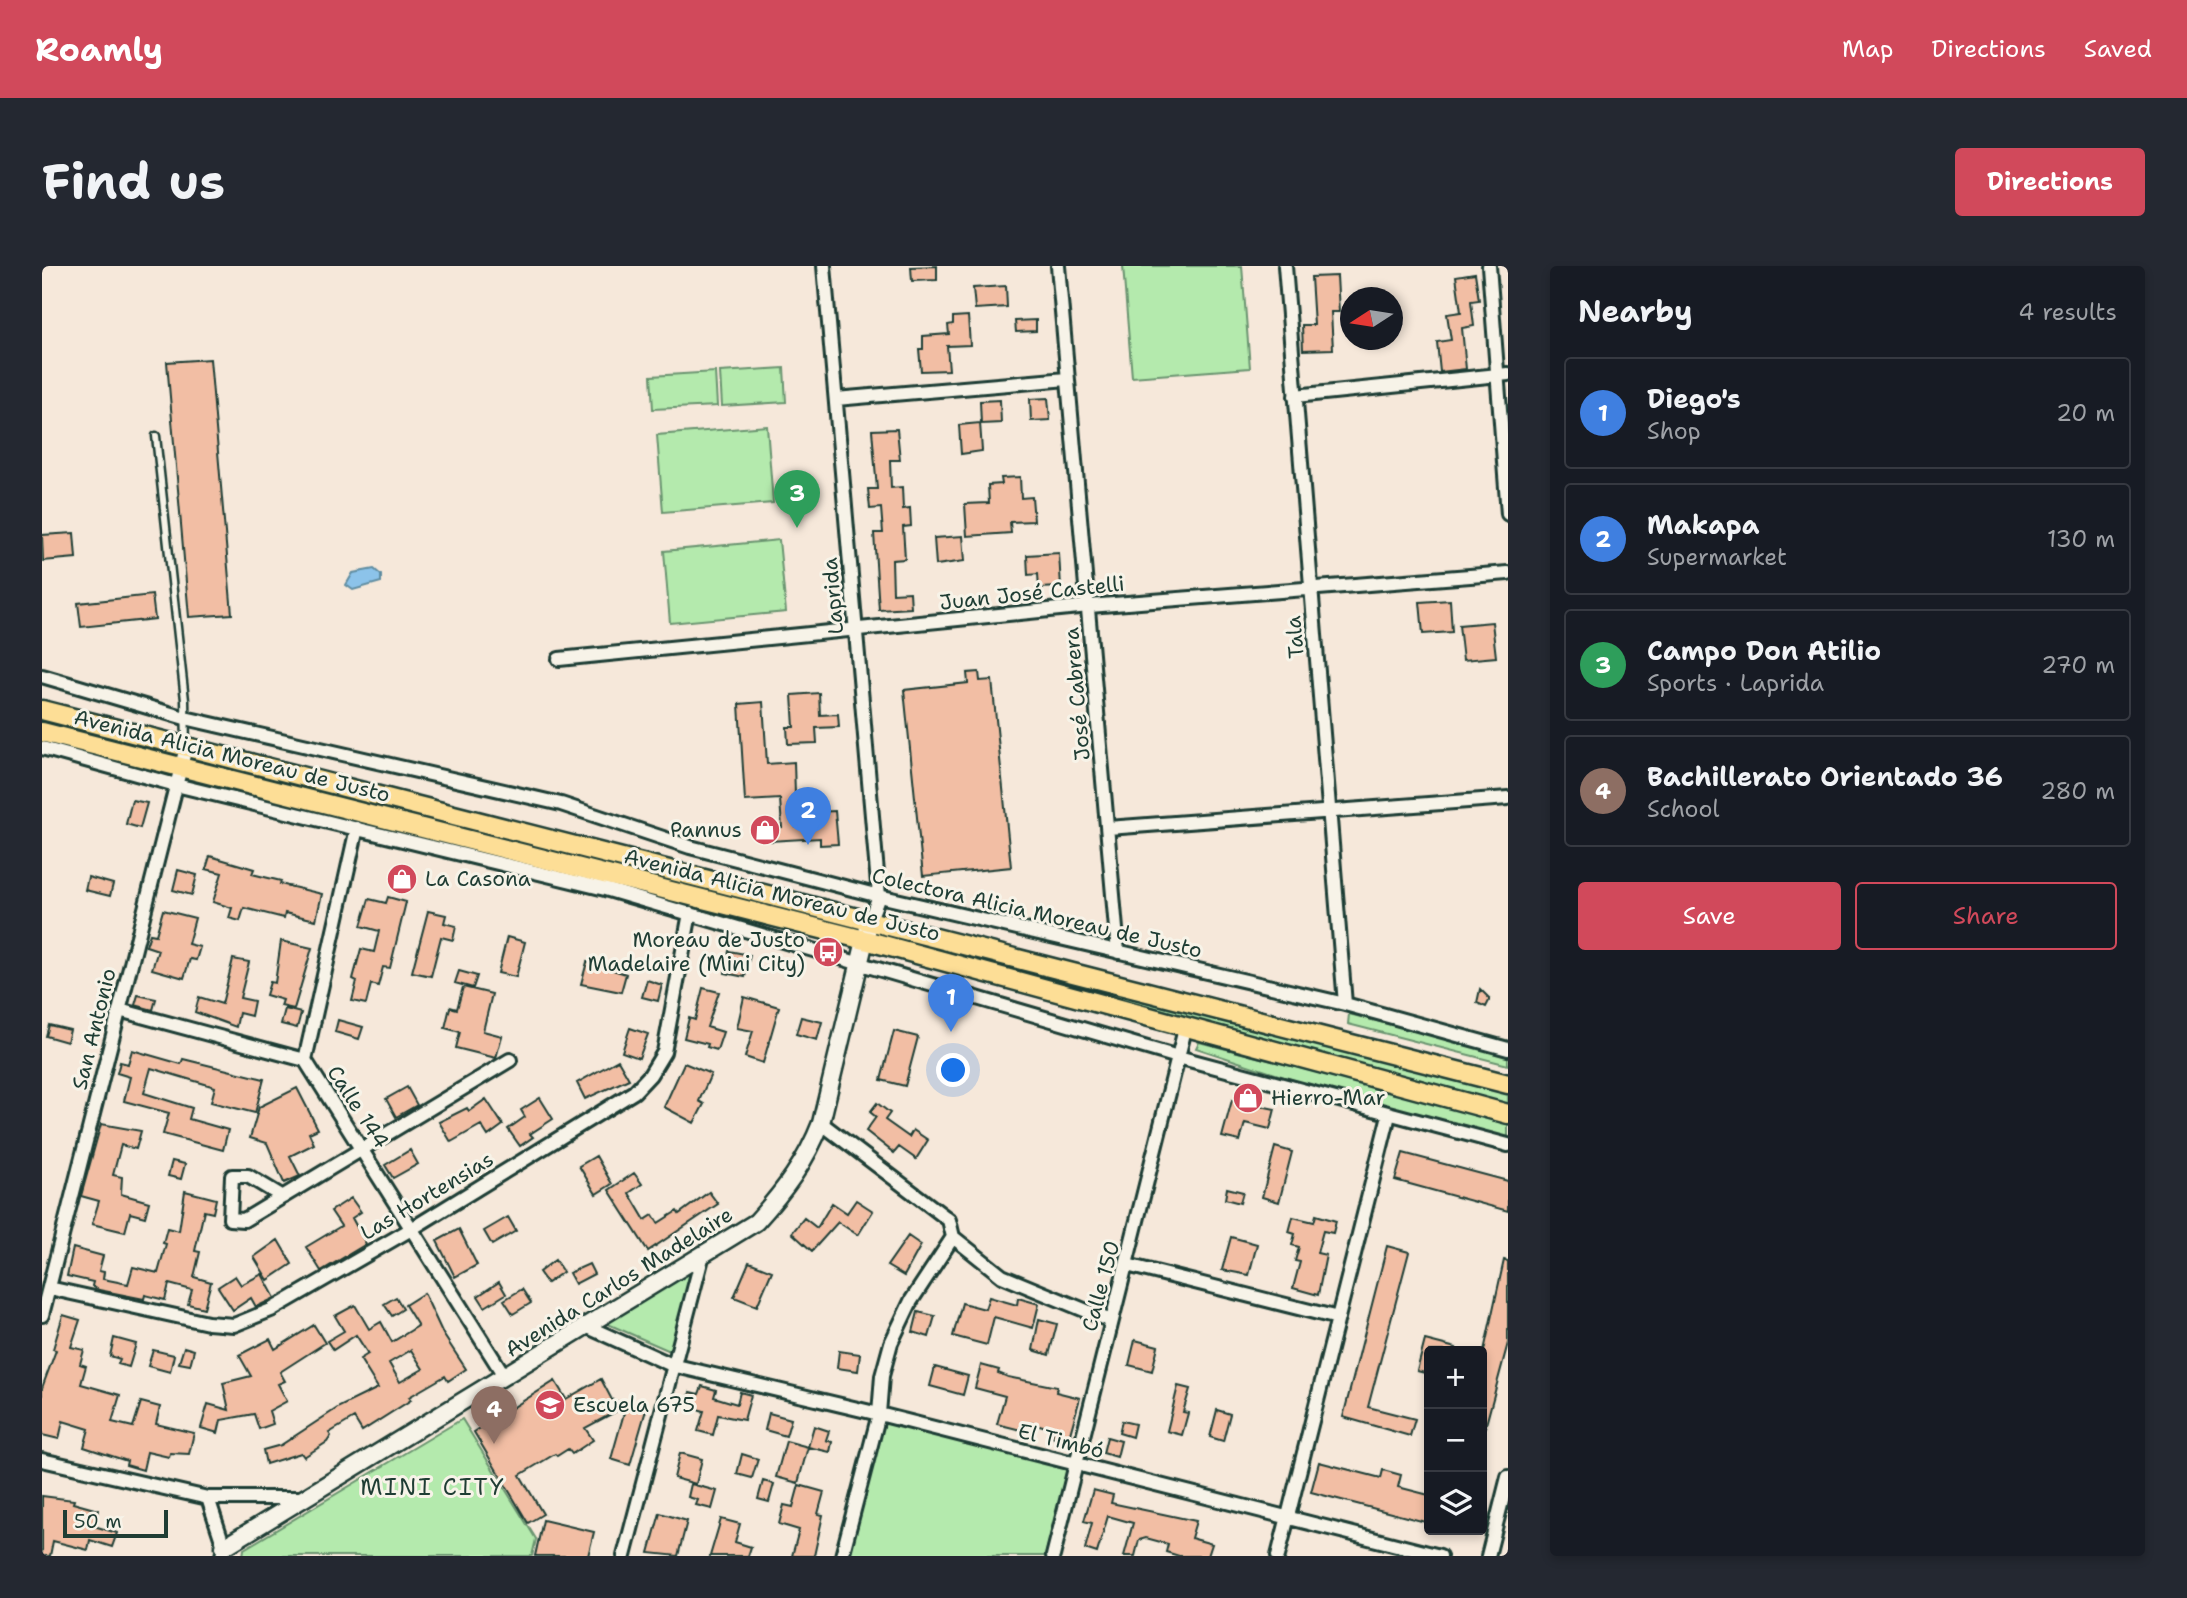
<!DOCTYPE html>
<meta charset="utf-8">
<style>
body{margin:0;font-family:"Shantell Sans",sans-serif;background:#242831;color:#f1f3f6}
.controls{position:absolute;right:21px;bottom:21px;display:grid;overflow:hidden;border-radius:7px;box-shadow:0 4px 10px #0003}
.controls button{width:63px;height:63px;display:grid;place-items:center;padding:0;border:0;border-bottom:2px solid #363941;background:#171b24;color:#f1f3f6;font:35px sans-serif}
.compass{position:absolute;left:1298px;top:21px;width:63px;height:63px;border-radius:50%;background:#171b24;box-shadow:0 4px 10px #0003;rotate:258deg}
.scale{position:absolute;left:21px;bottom:18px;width:105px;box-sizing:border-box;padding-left:7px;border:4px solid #1f3d34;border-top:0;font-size:19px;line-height:24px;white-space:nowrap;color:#1f3d34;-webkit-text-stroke:5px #f7f3e8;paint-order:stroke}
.you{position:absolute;left:912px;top:805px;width:24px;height:24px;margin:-18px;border:5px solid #fff;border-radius:50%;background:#1a73e8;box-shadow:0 0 0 10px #1a73e833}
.badge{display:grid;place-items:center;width:46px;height:46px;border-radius:50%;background:#d1495b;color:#fff;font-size:23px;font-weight:700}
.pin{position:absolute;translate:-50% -58px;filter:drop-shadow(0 2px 4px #0008)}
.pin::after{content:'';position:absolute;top:37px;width:24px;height:21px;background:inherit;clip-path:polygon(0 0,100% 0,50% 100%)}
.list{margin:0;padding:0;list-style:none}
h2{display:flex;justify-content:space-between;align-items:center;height:91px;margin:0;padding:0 28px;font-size:30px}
h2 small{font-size:23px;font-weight:400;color:#9ea1a6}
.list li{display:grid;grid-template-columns:46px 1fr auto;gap:21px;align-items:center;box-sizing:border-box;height:112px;margin:0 14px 14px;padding:0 14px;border:2px solid #363941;border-radius:7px}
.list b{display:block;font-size:26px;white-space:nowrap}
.list p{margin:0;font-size:23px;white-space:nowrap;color:#9ea1a6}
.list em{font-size:23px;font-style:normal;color:#9ea1a6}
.actions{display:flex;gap:14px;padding:21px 28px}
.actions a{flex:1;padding:16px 0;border:2px solid #d1495b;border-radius:7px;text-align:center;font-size:24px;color:#d1495b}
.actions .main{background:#d1495b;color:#fff}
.icon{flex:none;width:38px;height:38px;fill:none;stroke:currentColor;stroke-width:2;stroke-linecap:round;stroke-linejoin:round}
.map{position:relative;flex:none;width:1466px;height:1290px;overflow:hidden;border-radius:7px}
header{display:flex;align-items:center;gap:42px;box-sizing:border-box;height:98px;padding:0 35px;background:#d1495b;color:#fff}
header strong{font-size:33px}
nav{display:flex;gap:38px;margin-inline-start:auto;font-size:24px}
.intro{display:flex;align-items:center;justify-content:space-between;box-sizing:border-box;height:168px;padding:0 42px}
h1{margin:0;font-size:49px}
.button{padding:18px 32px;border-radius:7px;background:#d1495b;color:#fff;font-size:24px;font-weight:700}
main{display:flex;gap:42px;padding:0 42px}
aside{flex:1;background:#171b24;border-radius:7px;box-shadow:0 4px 10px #0003}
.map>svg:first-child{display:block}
</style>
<header>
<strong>Roamly</strong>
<nav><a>Map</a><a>Directions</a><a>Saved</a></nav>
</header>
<div class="intro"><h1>Find us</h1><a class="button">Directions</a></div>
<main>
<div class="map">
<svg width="1466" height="1290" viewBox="0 0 1466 1290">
<rect width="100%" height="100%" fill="#f6e8da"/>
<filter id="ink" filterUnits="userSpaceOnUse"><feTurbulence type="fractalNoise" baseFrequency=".0143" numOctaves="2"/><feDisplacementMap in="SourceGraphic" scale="14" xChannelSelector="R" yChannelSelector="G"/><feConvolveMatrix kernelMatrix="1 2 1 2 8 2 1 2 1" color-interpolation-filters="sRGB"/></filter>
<g filter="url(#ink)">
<!-- green -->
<path fill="#b4eaad" stroke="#6a9470" stroke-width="2" d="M1081,0H1200L1208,102L1090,111Z
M742,102L744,136L680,140L678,106Z
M673,106L675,140L611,143L609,110Z
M725,160L731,237L621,246L615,169Z
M737,274L744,346L628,357L622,285Z
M862,670L1466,826V839L862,675Z
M1307,748L1466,788V799L1306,758Z
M1157,776L1466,856V872L1288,826L1154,782Z
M654,1000L635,1088L559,1055Z
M839,1152L1026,1200L1003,1290H804Z
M420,1153L494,1273L490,1290H201L202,1283Z"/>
<!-- water -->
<path fill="#8cc3ea" stroke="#608da1" stroke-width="2" d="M332,303L339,309V316L311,324L304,319L311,307Z"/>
<!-- building -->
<path fill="#f2bea4" stroke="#1f3d34" stroke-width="2" fill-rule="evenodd" d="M895,0V14L870,15L869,1Z
M1433,7L1437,34L1429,35L1432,60L1420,62L1424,103L1398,106L1395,76L1409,74L1405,48L1419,46L1414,10Z
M1295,10L1297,46H1289L1291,83L1261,84L1260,59H1272L1269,11Z
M964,20L965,41L933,43L931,22Z
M926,50L928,79L905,80L907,104L879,105L877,83H881V70L907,68L906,59L911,58V51Z
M994,54V65L974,66L973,55Z
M168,93L190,348L147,351L125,96Z
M1006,132L1008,154L989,155L988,133Z
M958,134L959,157L939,158L938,135Z
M938,157L940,185L919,188L917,159Z
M855,163L858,194H848L849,222L860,221L861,243L868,242L869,260L861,261L863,293L850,294L851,327L868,326L869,342L837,344L832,267H841L839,242L828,243L826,223H835L830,164Z
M978,211L979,232L990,231L992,255L968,256L969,267L925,270L923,238L947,237L946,219L960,218L959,212Z
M32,267L34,292L1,295L0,269Z
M921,270L923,295L894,299L892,272Z
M1017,287L1019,321L997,322L996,308L986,309L985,289Z
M110,329L113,353L39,361L36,337Z
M1408,334L1410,366L1381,368L1378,336Z
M1450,356L1454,391L1421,394L1417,359Z
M937,406L938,415L950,414L969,601L881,610L862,424L926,417L925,407Z
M777,427L778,449L796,448L797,461L774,462L775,477L746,478L745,461H752L750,429Z
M721,436L725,498L752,496L754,561L777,559L776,546L793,545L796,578L778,579V572L728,575V562L740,561L738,533L703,535L697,438Z
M90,534L105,537L98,562L84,558Z
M168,590L212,603L210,608L239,615L238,618L280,628L274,654L243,647L242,652L202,642L198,655L187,652L190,642L171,636L180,607L164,603Z
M136,604L155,609L150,629L131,624Z
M46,611L71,618L68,630L43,624Z
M346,631L364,636L348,702L341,701L336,720L329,718L324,738L310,735L315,715L311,713L319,683L332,686L337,665L319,660L327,633L344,637Z
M121,644L153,652L146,678L158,681L154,694L148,693L142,712L110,703L116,684L104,680L108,668L114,669Z
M386,645L404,649L402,657L414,660L411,674L399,671L389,710L370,706Z
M465,671L483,676L474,711L456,707Z
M239,675L270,682L252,743L239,740L241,734L224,729L228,716L233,717Z
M687,685L708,689L703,711L683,707Z
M191,693L207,696L198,732L212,735L209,750L197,747L194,761L153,746L157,731L180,738Z
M545,696L584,708L579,726L539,718Z
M417,705L435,710L431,722L413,717Z
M605,714L620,719L616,735L600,731Z
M421,721L450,728L441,765L460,770L454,792L414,782L418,766L403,762L408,741L415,743Z
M661,722L677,726L665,761L681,766L675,784L665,781L666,778L642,772L647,752L653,754Z
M1438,723L1448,733L1444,741L1435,737Z
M96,729L114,733L111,744L93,739Z
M702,731L737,741L721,797L703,791L711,765L695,762Z
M243,743L259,747L255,762L239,758Z
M759,751L780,756L775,774L754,768Z
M296,754L321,761L317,773L293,766Z
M7,759L28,764L25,776L4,770Z
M588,762L606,768L597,792L580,786Z
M852,765L876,771L863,820L839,814Z
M90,784L139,798L141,793L222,813L213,847L169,836L173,821L109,802L102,827L150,842L147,853L186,864L181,884L121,868L127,847L82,835L88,811L75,807L78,796L86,798Z
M576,794L587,813L543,833L535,817Z
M642,797L669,808L657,835L662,838L652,857L622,841Z
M365,821L375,839L354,851L344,833Z
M255,822L276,863L267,867L272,878L248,890L258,910L242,917L225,877L208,872L217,841Z
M498,832L511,853L488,868L491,871L478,880L466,863L483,851L479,844Z
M444,833L461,859L446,870L439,859L409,876L397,856L425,842L427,845Z
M1190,834L1233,843L1228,863L1203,857L1198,875L1180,871Z
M835,837L848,847L843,854L867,871L871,864L886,874L874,893L857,881L852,887L824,865L834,851L828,846Z
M59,858L99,865L94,883L79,879L71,909L80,911L79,928L107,936L103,951L88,947L83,966L50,958L57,935L39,930Z
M1233,881L1250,886L1237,936L1220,931Z
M368,884L376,898L351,912L343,899Z
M1361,887L1466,915V945L1353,914Z
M554,890L570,918L554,928L537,900Z
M130,895L143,898L139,913L126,910Z
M592,907L600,918L587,927L603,954L611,949L616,957L635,945L637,948L667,926L676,938L606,985L567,924Z
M1185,922L1201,926L1198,937L1183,933Z
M143,925L174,933L171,947L162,945L153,985L158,986L152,1011L169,1016L162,1042L146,1038L150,1024L127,1018L123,1034L103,1029L102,1033L57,1024L50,1020L51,1016L25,1010L31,982L61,990L57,1005L62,1006L61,1013L86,1018L91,1001L116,1007L124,978L121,977L125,962L137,965Z
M309,932L319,946L310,952L324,978L279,1005L264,981L299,960L289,945Z
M814,934L831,945L816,969L796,956L770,985L750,967L762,952L775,962L790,937L805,947Z
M1274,949L1294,955L1291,967L1281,965L1275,987L1284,989L1276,1029L1251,1022L1258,996L1253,995L1257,981L1250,979L1253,968L1247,966L1251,951L1272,956Z
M466,951L474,965L450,979L442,965Z
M417,963L435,999L413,1011L395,975Z
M866,970L879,979L862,1010L845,1000Z
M1189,971L1215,978L1207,1009L1180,1004Z
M236,974L250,998L226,1014L212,991Z
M1345,980L1367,986L1326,1141L1373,1153L1368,1170L1301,1151Z
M513,994L521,1006L505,1017L497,1006Z
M1462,994L1466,995V1077L1443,1162L1440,1161V1094Z
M707,996L730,1005L715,1040L692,1031Z
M547,998L552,1008L533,1018L527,1007Z
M220,1008L233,1032L214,1041L209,1032L191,1044L176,1021L193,1010L199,1019Z
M457,1016L464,1028L443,1041L436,1030Z
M480,1023L489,1037L471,1048L462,1034Z
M382,1027L401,1068L424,1103L406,1115L403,1110L367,1131L369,1134L320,1165L312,1152L287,1167L289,1170L285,1176L262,1191L259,1187L224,1198L221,1184L239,1179L297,1141L336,1122L318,1093L326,1088L314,1069L291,1084L285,1075L302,1065L293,1050L313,1039L327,1063L339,1056L350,1076L376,1060L363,1039ZM369,1084L381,1103L358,1116L347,1097Z
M354,1031L361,1043L350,1050L342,1038Z
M947,1031L975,1039L976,1032L997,1038L991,1062L952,1051L945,1079L911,1070L920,1037L943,1043Z
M876,1046L893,1050L887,1071L871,1066Z
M21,1049L38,1054L29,1081L42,1084L38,1098L44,1100L39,1118L78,1129L70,1156L91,1161L99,1136L118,1141L114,1158L152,1167L147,1188L128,1187L127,1191L105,1186L101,1204L84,1199L85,1195L42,1181L47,1163L21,1155L17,1173L0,1169V1122L14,1084L11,1083Z
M997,1053L1015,1058L1007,1089L991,1084Z
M272,1059L283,1077L238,1106L243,1115L236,1118L245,1135L227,1145L231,1158L217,1163L212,1148L179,1154L176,1167L159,1162L166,1138L187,1144L181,1117L209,1110L197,1089L228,1073L233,1083Z
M72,1072L94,1078L87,1101L76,1098L78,1093L68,1090Z
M1093,1074L1116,1080L1110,1105L1087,1099Z
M1383,1074L1414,1082L1413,1085H1387V1108L1375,1105Z
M142,1081L152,1084L148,1099L137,1097Z
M111,1084L132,1089L128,1106L106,1100Z
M797,1085L818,1088L816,1105L795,1102Z
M939,1099L957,1104L956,1107L966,1111L1015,1121L1014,1126L1038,1132L1026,1175L1010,1171L1012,1163L990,1157L987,1166L955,1158L963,1130L933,1122Z
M893,1101L926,1110L921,1129L888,1120Z
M559,1113L570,1134L604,1144L588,1199L569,1193L584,1140L543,1162L551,1174L530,1188L526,1183L515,1190L513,1188L478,1209L501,1248L486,1257L432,1166L513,1115L524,1133Z
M660,1120L674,1124L672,1131L695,1138L698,1126L709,1129L702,1154L676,1149L671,1169L656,1165L662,1145L645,1140L648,1126L657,1128Z
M1136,1120L1148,1123L1141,1146L1146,1147L1140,1169L1125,1165Z
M1175,1144L1188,1148L1181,1175L1168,1171Z
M727,1147L749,1153L744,1170L723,1164Z
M1080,1155L1093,1158L1090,1171L1077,1167Z
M772,1160L787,1165L784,1174L790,1176L788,1186L766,1181Z
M1065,1171L1079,1175L1075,1191L1061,1187Z
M744,1175L766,1181L756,1217L734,1211Z
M638,1187L660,1193L654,1218L632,1212Z
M700,1188L716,1193L710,1212L695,1208Z
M1277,1196L1339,1212L1341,1204L1359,1209L1356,1221L1387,1229V1257L1269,1226Z
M721,1215L732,1218L727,1236L716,1233Z
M649,1218L675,1225L670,1243L654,1239L656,1234L646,1231Z
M757,1219L782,1226L776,1248L781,1249L772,1290H750L757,1264L737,1258L742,1239L751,1241Z
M1051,1224L1071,1229L1069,1237L1154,1255L1149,1272L1170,1278L1166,1290H1137L1124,1286L1126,1278L1104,1272L1097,1274L1093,1290H1082L1091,1257L1066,1250L1055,1287L1043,1283L1050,1257L1042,1255Z
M0,1230L32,1234L31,1237L56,1244L52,1260L75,1267L70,1281L48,1274L46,1284L11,1275L8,1290H0Z
M618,1247L645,1255L636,1290L607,1287Z
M679,1253L698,1258L693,1276L709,1281L706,1290H668Z
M501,1254L552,1266L546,1290H493Z"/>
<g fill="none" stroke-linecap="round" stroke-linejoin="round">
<!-- lane casing -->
<g stroke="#1f3d34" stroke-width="11">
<path id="lane" d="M114,170L143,434L144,479"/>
</g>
<!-- street casing -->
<g stroke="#1f3d34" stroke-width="18">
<path id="street" d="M782,0L837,630L827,656
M1016,0L1076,686
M1243,0L1303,738
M1447,0L1466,248
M1253,130L1466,108
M794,133L1025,113
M517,393L1047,340L1466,307
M0,410L143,452L519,538L648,581L837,630L1303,738L1466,783
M0,482L134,519L563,623L1136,791L1466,879
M315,562L263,794L463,1111
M1066,562L1466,532
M77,744L263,794
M779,857L907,954L911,971L960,1010L1069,1055
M241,931L206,910H190L188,953L202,954L468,794
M1085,999L1296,1052
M7,1022L166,1057L192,1059L229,1044L371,962L592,826L608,809L622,786L648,647
M0,1049L144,481
M546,1061L630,1099L837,1148L1398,1290
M0,1194L166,1232H261
M166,1232L182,1281L180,1290
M582,1290L660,992
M800,1290L837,1148L840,1110L849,1077L869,1035L911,971
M1011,1290L1144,759
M1236,1290L1347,849
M1446,1290L1466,1211"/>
</g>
<!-- secondary casing -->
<g stroke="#1f3d34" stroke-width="21">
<path id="secondary" d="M182,1281L714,956C742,925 764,896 779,857L826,662"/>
</g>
<!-- primary casing -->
<g stroke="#1f3d34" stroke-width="23">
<path id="primary" d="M0,444L1466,818
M0,466L823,674L1466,848"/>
</g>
<!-- lane -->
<use href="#lane" stroke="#f7f3e8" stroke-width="6"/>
<!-- street -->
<use href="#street" stroke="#f7f3e8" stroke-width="12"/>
<!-- secondary -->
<use href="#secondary" stroke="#f7f3e8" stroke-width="16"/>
<!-- primary -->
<use href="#primary" stroke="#fdde96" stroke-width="18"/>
</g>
</g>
<!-- icons -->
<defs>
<g id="shop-disc" transform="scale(1.575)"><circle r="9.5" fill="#d1495b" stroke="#f7f3e8"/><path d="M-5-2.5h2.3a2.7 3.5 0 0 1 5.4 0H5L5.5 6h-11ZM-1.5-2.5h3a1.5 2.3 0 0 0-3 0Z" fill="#fff"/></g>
<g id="bus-disc" transform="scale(1.575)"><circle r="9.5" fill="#d1495b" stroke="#f7f3e8"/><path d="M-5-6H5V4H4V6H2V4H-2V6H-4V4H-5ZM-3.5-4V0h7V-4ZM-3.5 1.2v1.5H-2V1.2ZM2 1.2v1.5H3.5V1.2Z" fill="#fff"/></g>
<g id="school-disc" transform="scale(1.575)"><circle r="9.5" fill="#d1495b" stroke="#f7f3e8"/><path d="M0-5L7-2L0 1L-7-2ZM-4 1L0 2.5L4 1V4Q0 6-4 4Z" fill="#fff"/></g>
</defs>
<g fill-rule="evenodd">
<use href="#shop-disc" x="723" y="564"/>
<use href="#shop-disc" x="360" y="613"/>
<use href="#bus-disc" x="786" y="686"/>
<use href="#shop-disc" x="1206" y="832"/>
<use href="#school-disc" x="508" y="1139"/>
</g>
<g text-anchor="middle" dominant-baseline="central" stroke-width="6" stroke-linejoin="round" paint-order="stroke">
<!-- street labels -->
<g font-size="21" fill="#1f3d34" stroke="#f7f3e8">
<text transform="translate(990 327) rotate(-6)">Juan José Castelli</text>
<text transform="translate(791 330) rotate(-95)">Laprida</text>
<text transform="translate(1253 371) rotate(-95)">Tala</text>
<text transform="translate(1035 428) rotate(-95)">José Cabrera</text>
<text transform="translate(190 490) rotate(14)">Avenida Alicia Moreau de Justo</text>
<text transform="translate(740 629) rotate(14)">Avenida Alicia Moreau de Justo</text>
<text transform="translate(995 647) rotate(13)">Colectora Alicia Moreau de Justo</text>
<text transform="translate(52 763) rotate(-76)">San Antonio</text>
<text transform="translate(316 841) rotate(57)">Calle 144</text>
<text transform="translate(385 930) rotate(-31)">Las Hortensias</text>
<text transform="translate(577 1016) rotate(-32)">Avenida Carlos Madelaire</text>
<text transform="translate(1059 1020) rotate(-75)">Calle 150</text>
<text transform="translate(1019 1175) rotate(14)">El Timbó</text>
</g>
<!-- poi labels -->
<g font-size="21" fill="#1f3d34" stroke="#f7f3e8" text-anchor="start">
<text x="700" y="564" text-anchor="end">Pannus</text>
<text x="383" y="613">La Casona</text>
<text x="763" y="674" text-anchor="end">Moreau de Justo<tspan x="763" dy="24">Madelaire (Mini City)</tspan></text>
<text x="1229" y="832">Hierro-Mar</text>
<text x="531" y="1139">Escuela 675</text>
</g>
<!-- neighbourhood labels -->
<g font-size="23" letter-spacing="2" fill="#1f3d34" stroke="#f7f3e8">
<text x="391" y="1221">MINI CITY</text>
</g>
</g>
</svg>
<div class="controls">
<button>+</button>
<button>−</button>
<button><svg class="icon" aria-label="layers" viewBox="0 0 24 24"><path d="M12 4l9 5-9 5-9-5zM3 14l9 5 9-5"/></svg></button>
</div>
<svg class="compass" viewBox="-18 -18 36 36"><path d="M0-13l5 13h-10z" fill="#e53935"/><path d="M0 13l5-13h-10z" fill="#9ea1a6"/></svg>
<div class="scale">50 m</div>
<div class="you"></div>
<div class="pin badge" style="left:909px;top:766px;background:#3f7fe0">1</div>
<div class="pin badge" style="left:766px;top:579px;background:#3f7fe0">2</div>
<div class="pin badge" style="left:755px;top:262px;background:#2e9e5b">3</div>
<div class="pin badge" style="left:452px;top:1178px;background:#8d6e63">4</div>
</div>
<aside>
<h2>Nearby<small>4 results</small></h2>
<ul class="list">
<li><span class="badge" style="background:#3f7fe0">1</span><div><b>Diego's</b><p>Shop</p></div><em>20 m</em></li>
<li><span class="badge" style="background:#3f7fe0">2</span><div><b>Makapa</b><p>Supermarket</p></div><em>130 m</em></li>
<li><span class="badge" style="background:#2e9e5b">3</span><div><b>Campo Don Atilio</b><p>Sports · Laprida</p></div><em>270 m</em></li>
<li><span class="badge" style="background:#8d6e63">4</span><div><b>Bachillerato Orientado 36</b><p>School</p></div><em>280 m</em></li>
</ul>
<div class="actions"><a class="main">Save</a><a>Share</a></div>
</aside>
</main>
